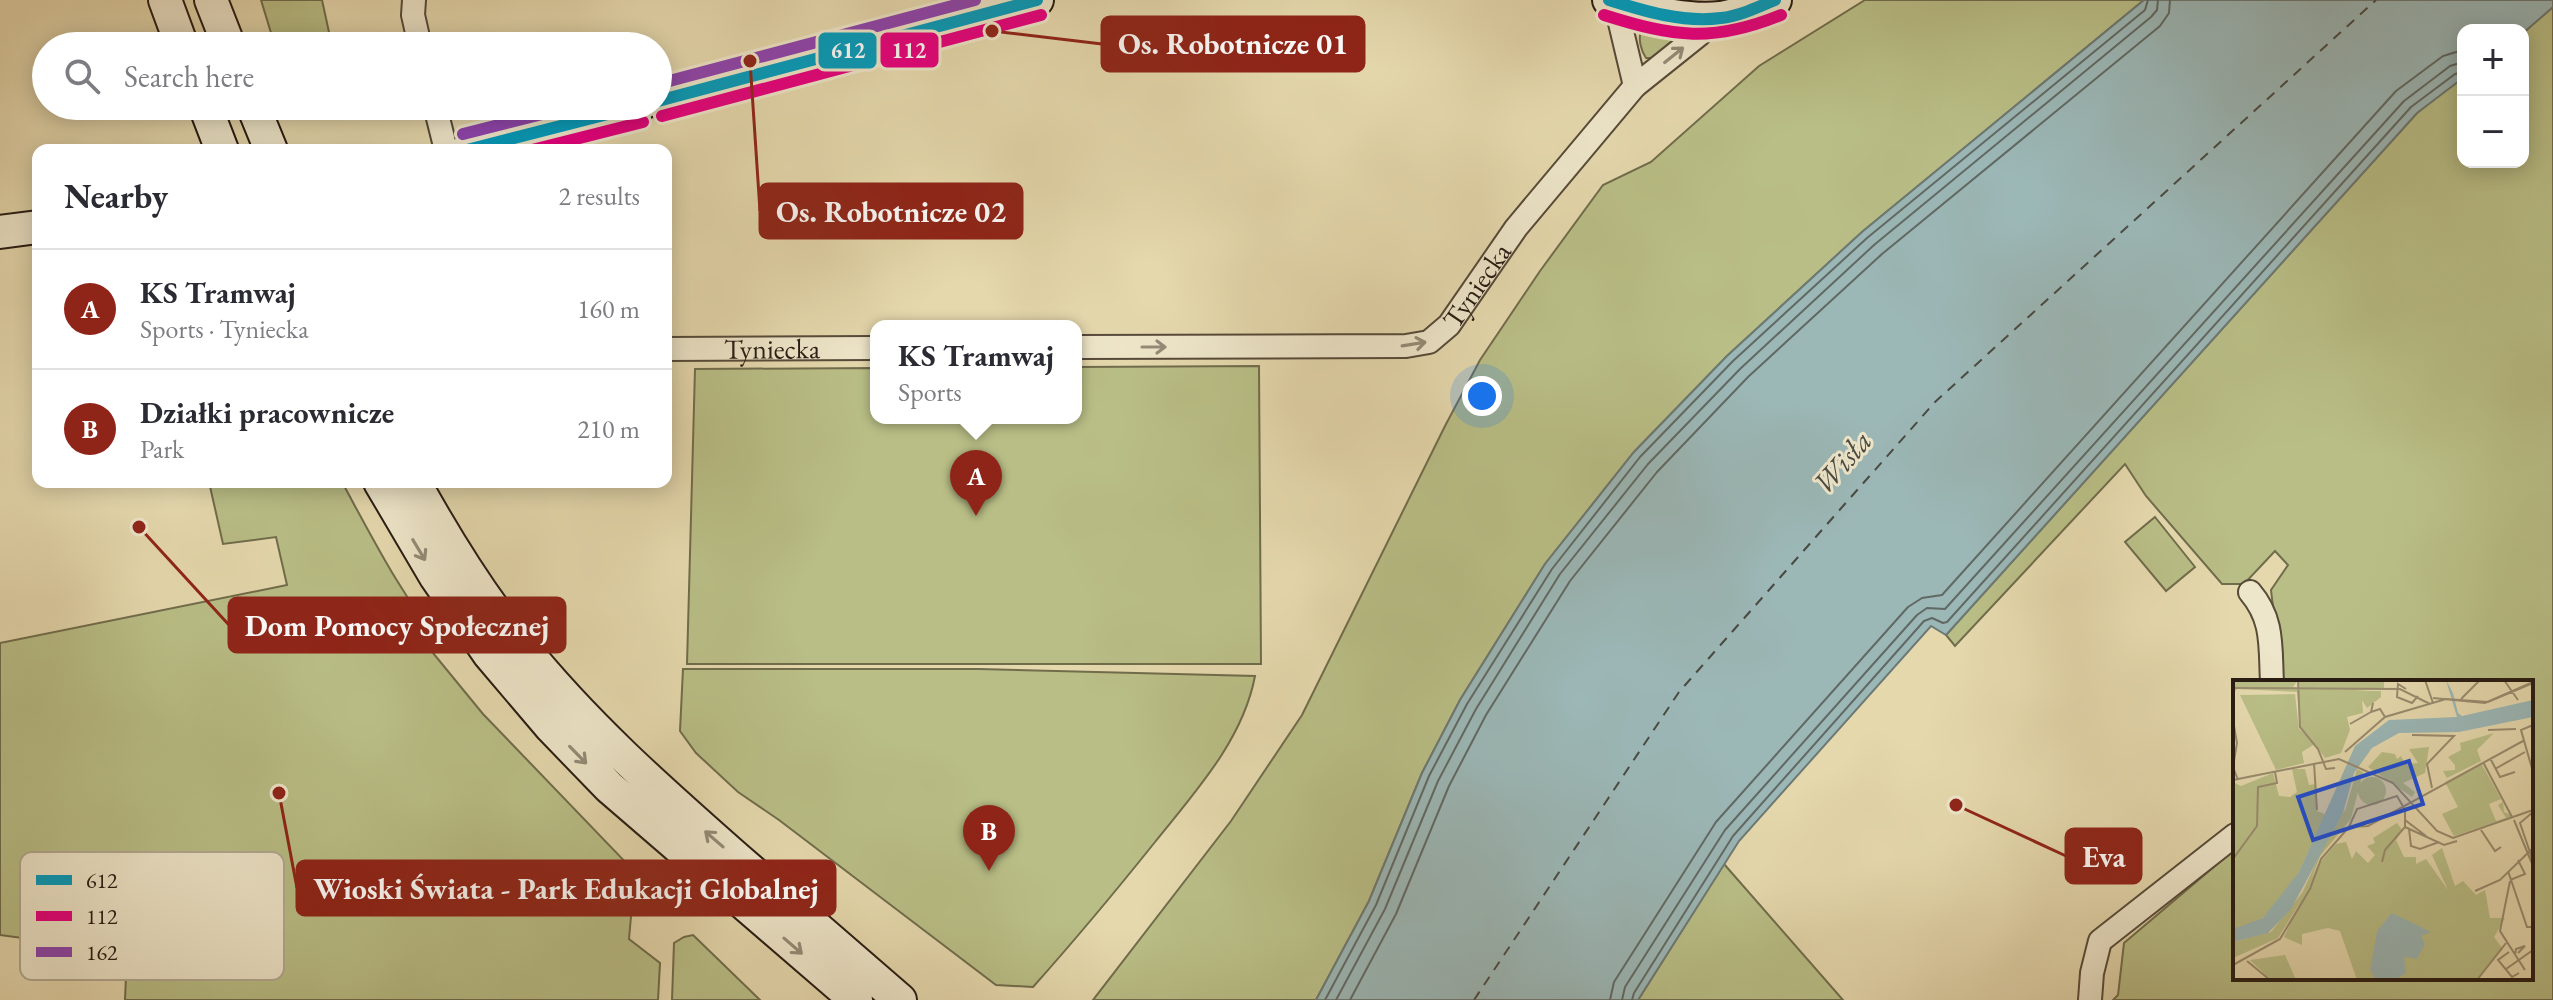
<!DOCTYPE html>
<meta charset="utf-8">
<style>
body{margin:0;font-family:"EB Garamond",serif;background:#f2f2f3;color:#2b2b33}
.controls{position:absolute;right:24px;top:24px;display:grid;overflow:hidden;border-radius:16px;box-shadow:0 4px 20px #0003}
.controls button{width:72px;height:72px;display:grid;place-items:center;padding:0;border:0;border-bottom:2px solid #e1e1e2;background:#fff;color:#2b2b33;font:40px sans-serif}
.you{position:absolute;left:1482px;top:396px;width:28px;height:28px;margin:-20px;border:6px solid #fff;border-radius:50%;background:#1a73e8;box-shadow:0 0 0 12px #1a73e833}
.badge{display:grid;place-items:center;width:52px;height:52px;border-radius:50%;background:#8f2418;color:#fff;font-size:26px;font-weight:700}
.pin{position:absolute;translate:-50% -66px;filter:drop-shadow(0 2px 4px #0008)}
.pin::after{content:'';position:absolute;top:42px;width:28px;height:24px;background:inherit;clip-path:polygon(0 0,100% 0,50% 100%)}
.popup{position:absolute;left:870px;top:320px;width:212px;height:104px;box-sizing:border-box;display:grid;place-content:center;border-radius:16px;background:#fff;filter:drop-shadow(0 2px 6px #0005);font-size:26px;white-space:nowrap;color:#7c7c81}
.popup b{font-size:30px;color:#2b2b33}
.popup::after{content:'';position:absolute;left:50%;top:100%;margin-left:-16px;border:16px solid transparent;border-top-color:#fff}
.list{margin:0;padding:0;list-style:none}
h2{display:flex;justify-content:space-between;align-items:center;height:104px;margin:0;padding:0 32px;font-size:34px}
h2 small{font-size:26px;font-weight:400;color:#7c7c81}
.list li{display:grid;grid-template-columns:52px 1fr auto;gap:24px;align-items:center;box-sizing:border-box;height:120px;padding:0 32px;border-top:2px solid #e1e1e2}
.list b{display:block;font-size:30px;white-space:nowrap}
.list p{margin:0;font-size:26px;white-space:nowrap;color:#7c7c81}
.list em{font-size:26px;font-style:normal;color:#7c7c81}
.icon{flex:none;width:44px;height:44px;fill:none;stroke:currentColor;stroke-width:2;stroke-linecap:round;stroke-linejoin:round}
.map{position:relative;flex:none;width:2553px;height:1000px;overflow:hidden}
.search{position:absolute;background:#fff;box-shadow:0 4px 20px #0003;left:32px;top:32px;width:640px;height:88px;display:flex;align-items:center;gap:20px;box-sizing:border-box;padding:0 28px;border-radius:44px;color:#7c7c81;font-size:30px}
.panel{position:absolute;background:#fff;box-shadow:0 4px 20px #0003;left:32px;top:144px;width:640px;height:344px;border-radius:16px}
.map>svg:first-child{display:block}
</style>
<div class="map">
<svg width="2553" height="1000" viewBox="0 0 2553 1000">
<rect width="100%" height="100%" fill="#e5d8ad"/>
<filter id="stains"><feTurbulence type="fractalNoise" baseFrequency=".0025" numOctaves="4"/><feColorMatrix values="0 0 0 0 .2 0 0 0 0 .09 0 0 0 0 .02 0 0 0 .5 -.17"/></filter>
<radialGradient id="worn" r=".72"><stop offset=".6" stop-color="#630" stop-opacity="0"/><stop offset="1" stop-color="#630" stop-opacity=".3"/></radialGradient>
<!-- green -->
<path fill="#b9be86" stroke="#706c4c" stroke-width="2" d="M261,0H322L332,46H275Z
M1865,0H2144L1862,232L1727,356L1634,452L1545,564L1460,700L1422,773L1369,901L1316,1000H1093L1231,821L1302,715L1445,426L1480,360L1540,271L1603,185L1651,162L1759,66Z
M2553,7V1000H2113L2118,995L2124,943L2235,849V978H2531V682H2282L2271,590L2288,565L2275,551L2244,584H2222L2146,496L2125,464L1955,646L1946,635L2417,113L2463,76V162H2523V33Z
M1645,29L1668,32L1673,36V41L1653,58H1646C1641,51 1638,39 1641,30Z
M1259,366L1261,664H687L695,369L876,368V418H1076V367Z
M209,482H342C373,539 402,597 444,647L433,653L483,714L635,872L629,939L660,963L658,1000H125L127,952L0,935V643L287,585L276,537L223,544Z
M2155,517L2195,567L2166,591L2125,542Z
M683,669H979L1255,676C1243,740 1195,792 1155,842C1115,892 1075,940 1033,987L996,985L779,820L738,792L696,753L680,731Z
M1724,864L1843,1000H1638Z
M693,935L760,1000H672L674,943L684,937Z"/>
<!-- water -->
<path fill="#9bb7b6" stroke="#6d7974" stroke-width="2" d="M2144,0H2553V7L2523,33V30H2463V78L2417,113L1946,635L1931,626L1739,841L1638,1000H1316L1369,901L1422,773L1460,700L1545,564L1634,452L1727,356L1862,232Z"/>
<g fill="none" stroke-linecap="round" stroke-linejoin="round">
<!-- shore -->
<path stroke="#616964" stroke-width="2" d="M1325,1000L1376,905L1429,776L1467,704L1552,569L1640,457L1733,361L1867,238L2145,10L2148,0
M1336,1000L1385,909L1438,781L1476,709L1560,574L1648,464L1740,369L1874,245L2151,17L2157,10L2158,0
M1350,1000L1396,914L1449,786L1486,715L1570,581L1657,472L1748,377L1882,254L2160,26L2169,13L2170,0
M1610,1000L1614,982L1716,822L1908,607L1922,598L1942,595L2396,91L2443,56L2463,50
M1622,1000L1625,987L1725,830L1917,615L1927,608L1945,609L2404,101L2450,66L2463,62
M1632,1000L1634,993L1733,836L1924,621L1932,618L1943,623L1947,622L2411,107L2455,74L2463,72"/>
<!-- ferry -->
<path stroke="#4a4a43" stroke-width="2" stroke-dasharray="10 8" stroke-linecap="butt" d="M1474,1000L1679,692L1934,403L2376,0"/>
<!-- street casing -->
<g stroke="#564a39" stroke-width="26">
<g id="street">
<path d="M414,0L413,15L420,46"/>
<path d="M1615,2L1635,86"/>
<path d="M435,106L446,150"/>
<path id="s1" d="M1076,347L1406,346L1429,342L1449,325L1516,228L1635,86L1700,34L1703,19"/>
<path id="s2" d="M666,349L876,348"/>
<path d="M2250,592C2274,620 2270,647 2272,682"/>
<path d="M2090,1000L2092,973L2100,941L2235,835"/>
</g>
</g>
<!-- secondary casing -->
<g stroke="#271b12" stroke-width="36">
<path id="secondary" d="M165,0L182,46
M211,0L229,46
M1609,0C1643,11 1685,22 1721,18C1740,15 1758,7 1775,0
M658,101L1037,0
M205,106L222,150
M253,106L271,150
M467,150L639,106
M0,232L38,227
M380,482L436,577L489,654L551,727L609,787L856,1000
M414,482C445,538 479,594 520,644C584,724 659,790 735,857C790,905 845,952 900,1000"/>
</g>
<!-- street -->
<use href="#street" stroke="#eee6ca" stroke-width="22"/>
<!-- secondary -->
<use href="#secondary" stroke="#eee6ca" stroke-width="32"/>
<!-- bus-1 casing -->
<g stroke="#eee6ca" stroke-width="18">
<path id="bus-1" d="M1609,0C1644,11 1683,23 1721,18C1740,16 1758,7 1775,0
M658,101L1037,0
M467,150L639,106"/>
</g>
<!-- bus-2 casing -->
<g stroke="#eee6ca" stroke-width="18">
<path id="bus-2" d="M1604,15C1674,37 1712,43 1781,15
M662,116L1041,15
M532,150L643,122"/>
</g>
<!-- bus-3 casing -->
<g stroke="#eee6ca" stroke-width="18">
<path id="bus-3" d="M658,84L975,0
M463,134L574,106"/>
</g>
<!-- bus-1 -->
<use href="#bus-1" stroke="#049bbb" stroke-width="12"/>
<!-- bus-2 -->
<use href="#bus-2" stroke="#e5007d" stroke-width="12"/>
<!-- bus-3 -->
<use href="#bus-3" stroke="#8e44ad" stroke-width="12"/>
</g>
<!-- one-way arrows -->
<defs><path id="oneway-shaft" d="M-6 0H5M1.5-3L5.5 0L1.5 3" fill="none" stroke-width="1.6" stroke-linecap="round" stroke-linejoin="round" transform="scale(2)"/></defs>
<g stroke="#948b77">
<use href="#oneway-shaft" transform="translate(1674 55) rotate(-39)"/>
<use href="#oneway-shaft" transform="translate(1414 344) rotate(-9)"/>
<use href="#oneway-shaft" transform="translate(1154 347)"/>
<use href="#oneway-shaft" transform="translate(419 550) rotate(59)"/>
<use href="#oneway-shaft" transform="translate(578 755) rotate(46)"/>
<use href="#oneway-shaft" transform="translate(714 839) rotate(-139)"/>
<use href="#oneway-shaft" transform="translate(793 946) rotate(41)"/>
</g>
<g text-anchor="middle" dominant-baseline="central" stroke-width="6" stroke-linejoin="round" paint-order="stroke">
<!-- street labels -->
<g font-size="28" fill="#271b12" stroke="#eee6ca">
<text stroke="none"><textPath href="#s1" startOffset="428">Tyniecka</textPath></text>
<text stroke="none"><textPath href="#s2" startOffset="106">Tyniecka</textPath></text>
</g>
<!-- water labels -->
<g font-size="30" font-style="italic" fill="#4a4a43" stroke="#eee6ca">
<text transform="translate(1842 462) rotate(-49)">Wisła</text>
</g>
</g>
<!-- overview -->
<g transform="translate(2233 680)">
<rect width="300" height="300" fill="#e5d8ad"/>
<path d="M0,0H65L60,7L66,8V1L76,0H151V9L122,11H148V17L134,28L129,20L130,33L114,37L117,50L108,73L92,78L82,64L69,72L71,83L43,90L7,15L62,14L66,49L80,61L67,46L64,12L4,9L0,14ZM261,53L244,70L248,81L214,98L210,91L222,90V85L215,77L228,70L227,63ZM196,67L192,93L170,103L182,112L179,117L135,87L149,72L162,74L164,79L168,76L172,84L185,83L176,69ZM248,83L268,119L256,124L263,141L273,138L265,125L270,122L271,132L281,136L221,156L209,134L225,127L212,102ZM59,89H72L76,105L83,104L84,131L92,134L97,124L66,192L43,226L23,244L0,249V180H4L0,178V102L8,106L40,93L46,116L57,117L64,112ZM124,89L130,92L118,139L87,176L73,213L45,258L0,278V262L38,252L69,213L92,164L113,128ZM125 111a14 14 0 1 1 28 0a14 14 0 1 1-28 0ZM164,143L169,150L163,160L171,177H183V184L193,179L215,210L199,175L209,168L222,206L230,201L243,215L252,210L257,238H272L261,257L270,269L244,300H124L107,251L95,248L69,254V265L51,257L85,185L103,164L113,162L119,179L123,171L135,183L142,175L134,166L142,163L140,158ZM52,275L63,300H38L17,280Z" fill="#b9be86"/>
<path d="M213,0L220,13L225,33L229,36L300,20V37L226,52L166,53L139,68L121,93L110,133L58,229L35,253L0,262V249L30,238L66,192L122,66L156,40L224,37ZM159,233L198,252L188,256L192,264L184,279L171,277L173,293L162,300H143L137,290L144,251Z" fill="#9bb7b6"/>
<path fill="none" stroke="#9bb7b6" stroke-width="4" d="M120,82L131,65L158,45L233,42L300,27M0,255L33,245L62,210L117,88"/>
<path fill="none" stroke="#998c6f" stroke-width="2" d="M65,0L67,47L85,69L93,89L102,88M192,0L200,23M271,0L285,20M0,8L167,9L197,24M173,9L165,4L164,17L179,23L185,16M200,18L252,23L300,2M228,19L247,0M140,23L138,32L147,29L152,37M0,40L4,63L0,87L5,100M117,44L138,32M300,45L288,50L300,92M255,50L283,49M179,55L221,56L194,84L199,108M112,72L152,37L213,19L255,22L300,3M257,78L267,97L282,92M250,82L279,137M81,83L84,130M262,89L292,72M0,100L106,79L160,103L204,151L220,158L300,130M300,132L287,143L300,181M172,140L193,156M281,140L300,186M117,147L135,146L290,61M172,147L211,165L224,161M176,149L178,166L187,169L206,162M248,150L262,171L268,167M0,179L24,146L25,107L44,103L42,92M275,191L294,247H300M277,200L292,194L285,180M277,201L267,251L292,290M242,211L267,200L300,168M276,272L265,280L279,297L286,293M282,275L283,269L292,266L285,273M14,281L37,300M0,285L47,259L77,209L88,179L116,147L124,129L164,116L172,130V147L152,170L149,182M273,289L300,270M244,300L273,263"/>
<path fill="#1d4ed8" fill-opacity="0.15" stroke="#1d4ed8" stroke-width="4" d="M176,81L190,124L80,160L65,117Z"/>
<rect width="300" height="300" fill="none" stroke="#271b12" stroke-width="4"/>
</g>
<!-- legend -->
<rect x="20" y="852" width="264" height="128" rx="12" fill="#eee6ca" stroke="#b2a993" stroke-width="2"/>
<rect x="36" y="875" width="36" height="10" fill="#049bbb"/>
<rect x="36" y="911" width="36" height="10" fill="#e5007d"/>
<rect x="36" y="947" width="36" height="10" fill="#8e44ad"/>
<g font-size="22" fill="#271b12">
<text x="86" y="888">612</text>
<text x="86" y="924">112</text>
<text x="86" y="960">162</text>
</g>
<!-- callouts -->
<path fill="none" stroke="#8f2418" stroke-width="3" d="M992 31L1102 44M750 61L760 211M139 527L229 625M1956 805L2066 856M279 793L297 888"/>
<g fill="#8f2418" stroke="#eee6ca" stroke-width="3">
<circle cx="992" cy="31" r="8"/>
<circle cx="750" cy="61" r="8"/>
<circle cx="139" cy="527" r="8"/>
<circle cx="1956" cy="805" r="8"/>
<circle cx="279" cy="793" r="8"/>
</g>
<g fill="#8f2418" stroke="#8f2418" stroke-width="3">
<rect x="1102" y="17" width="262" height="54" rx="8"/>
<rect x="760" y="184" width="262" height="54" rx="8"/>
<rect x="229" y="598" width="336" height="54" rx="8"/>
<rect x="2066" y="829" width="75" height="54" rx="8"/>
<rect x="297" y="861" width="538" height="54" rx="8"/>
</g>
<g font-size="30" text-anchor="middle" font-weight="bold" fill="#fff">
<text x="1233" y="54">Os. Robotnicze 01</text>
<text x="891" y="222">Os. Robotnicze 02</text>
<text x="397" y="636">Dom Pomocy Społecznej</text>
<text x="2104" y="867">Eva</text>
<text x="566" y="899">Wioski Świata - Park Edukacji Globalnej</text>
</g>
<g stroke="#eee6ca" stroke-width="3">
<rect x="879" y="31" width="61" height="38" rx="8" fill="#e5007d"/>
<rect x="817" y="31" width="61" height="39" rx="8" fill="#049bbb"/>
</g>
<g font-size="22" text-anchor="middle" font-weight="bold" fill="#fff">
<text x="909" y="58">112</text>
<text x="848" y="58">612</text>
</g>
<rect width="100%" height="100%" filter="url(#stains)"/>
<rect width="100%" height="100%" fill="url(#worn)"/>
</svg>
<div class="controls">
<button>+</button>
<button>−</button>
</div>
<div class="you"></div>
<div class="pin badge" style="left:976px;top:516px">A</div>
<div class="popup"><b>KS Tramwaj</b>Sports</div>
<div class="pin badge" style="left:989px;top:871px">B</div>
<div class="search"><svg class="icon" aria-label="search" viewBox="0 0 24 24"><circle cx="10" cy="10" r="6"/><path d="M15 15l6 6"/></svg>Search here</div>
<section class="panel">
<h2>Nearby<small>2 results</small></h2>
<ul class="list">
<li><span class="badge">A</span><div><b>KS Tramwaj</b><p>Sports · Tyniecka</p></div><em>160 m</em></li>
<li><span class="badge">B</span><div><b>Działki pracownicze</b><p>Park</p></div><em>210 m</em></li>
</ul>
</section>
</div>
